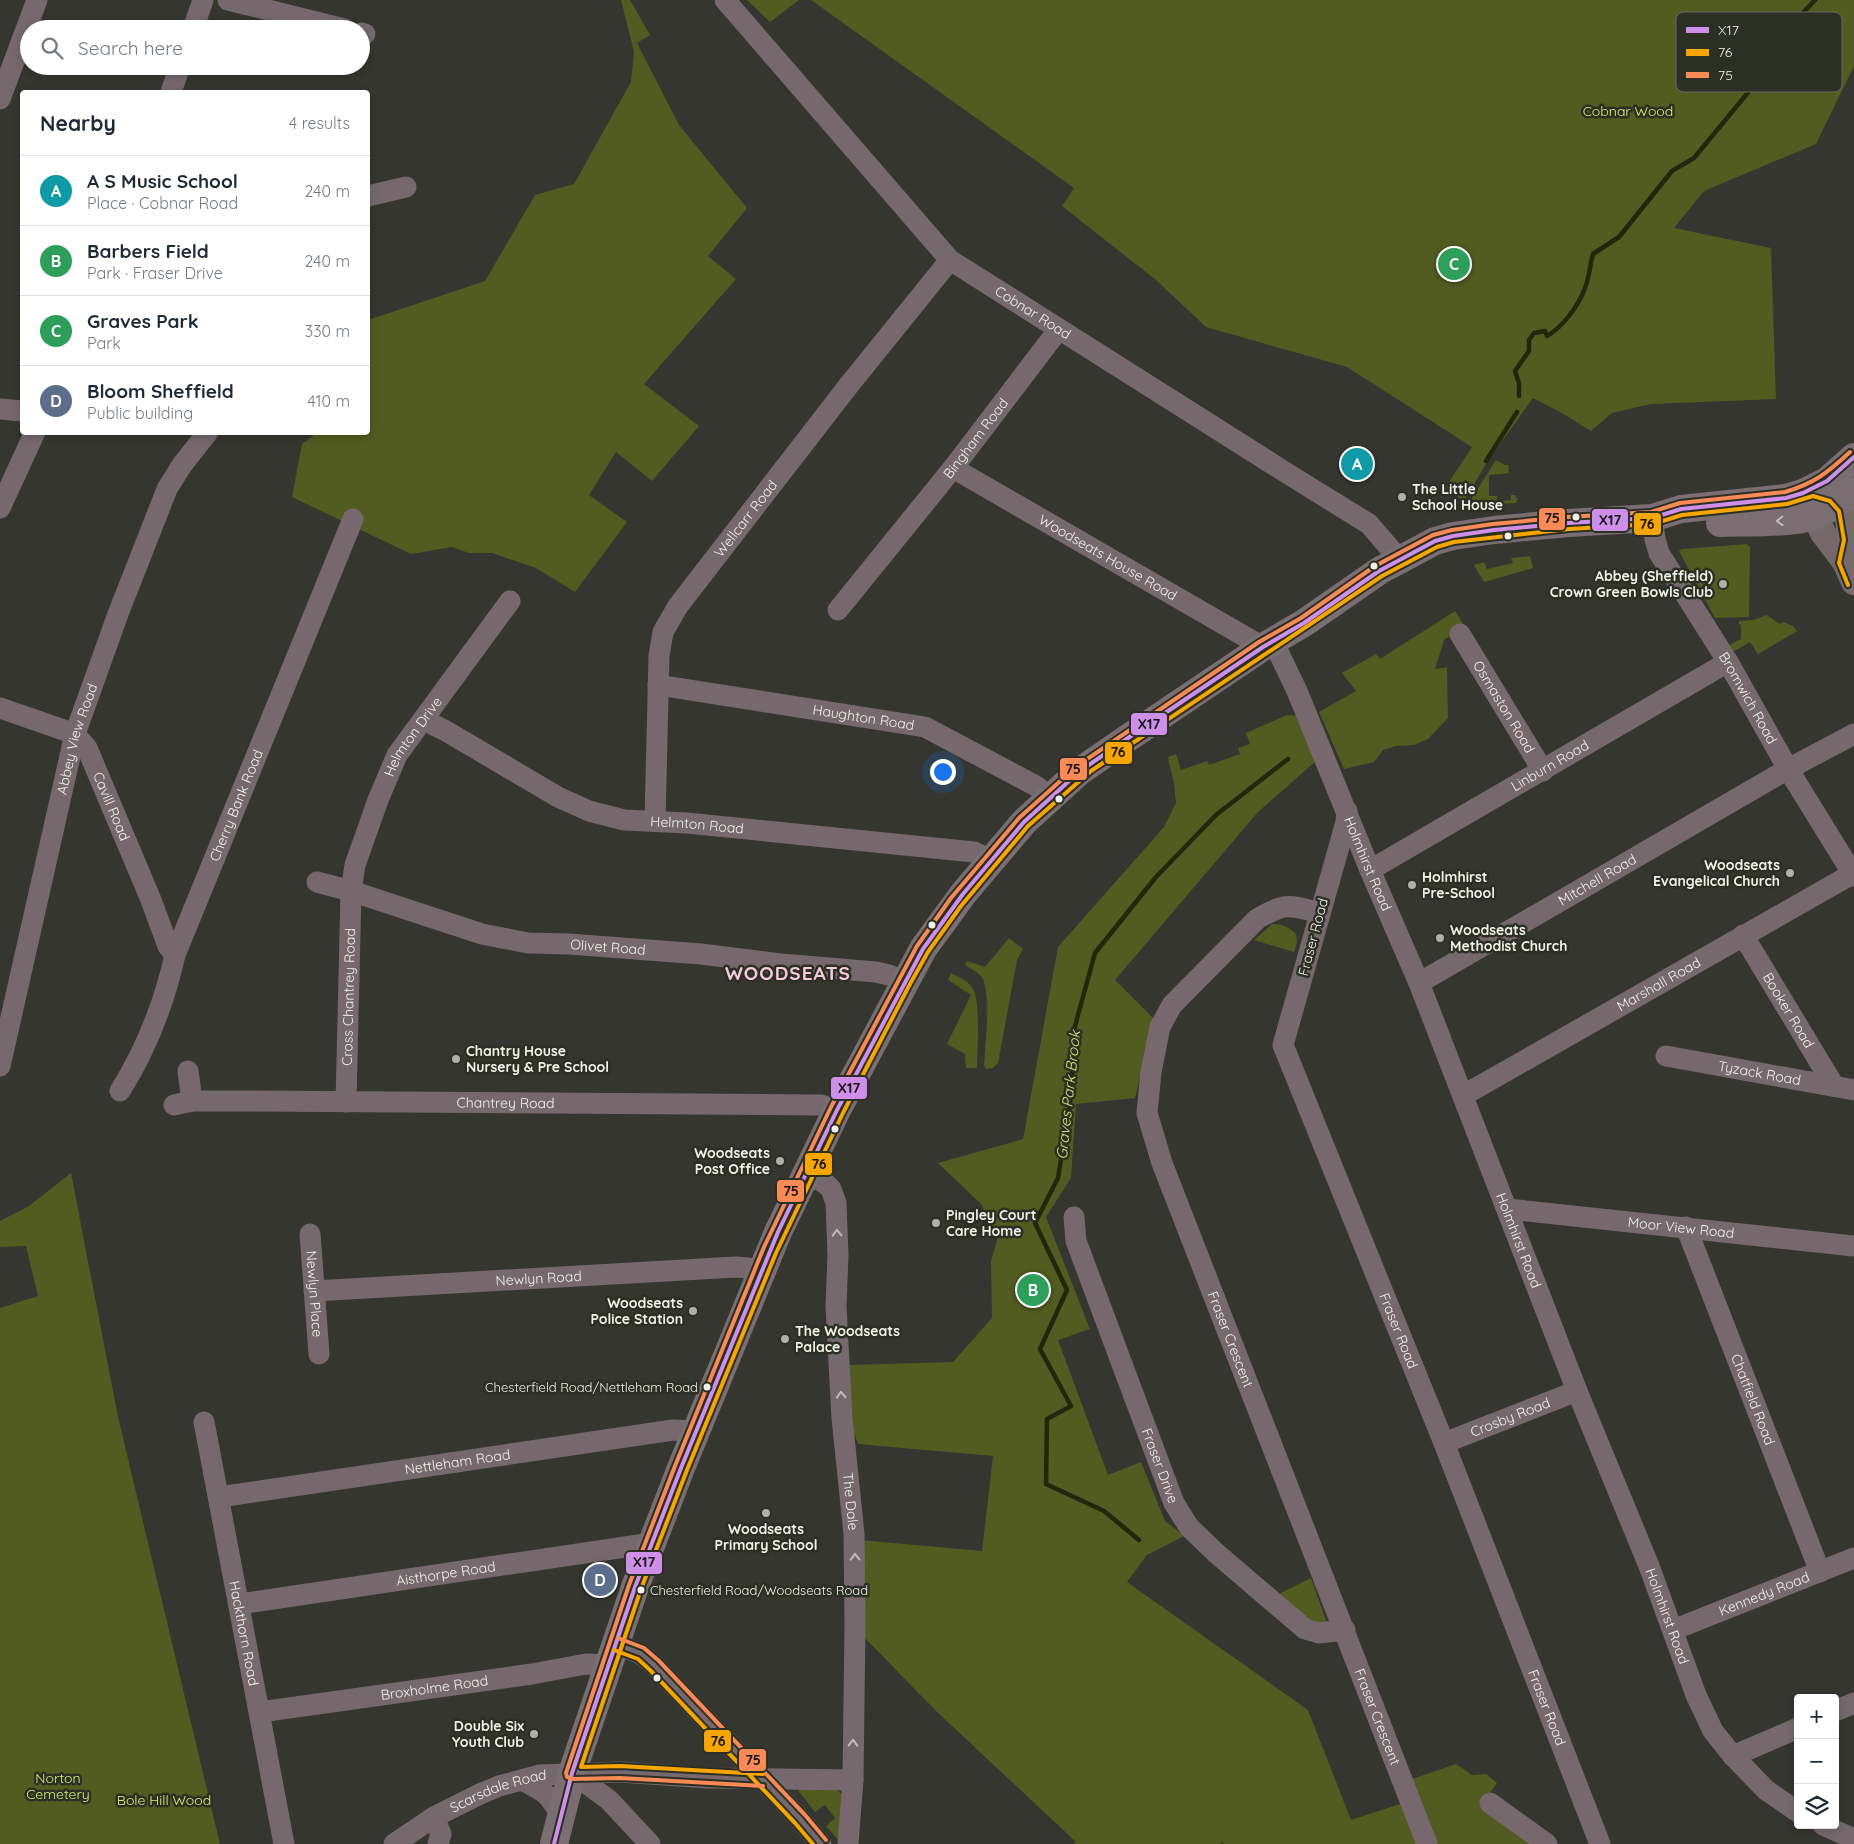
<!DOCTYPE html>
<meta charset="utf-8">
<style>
body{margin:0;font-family:Quicksand,sans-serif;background:#f2f2f3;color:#1f2937}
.controls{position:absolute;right:15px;bottom:15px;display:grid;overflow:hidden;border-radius:5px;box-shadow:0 2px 8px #0003}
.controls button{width:45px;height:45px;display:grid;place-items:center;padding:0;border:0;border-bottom:1px solid #e0e1e3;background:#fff;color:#1f2937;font:25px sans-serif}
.you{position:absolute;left:942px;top:771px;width:18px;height:18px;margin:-12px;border:4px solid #fff;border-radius:50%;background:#1a73e8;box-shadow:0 0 0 8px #1a73e833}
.badge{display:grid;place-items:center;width:32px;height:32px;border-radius:50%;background:#0f766e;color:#fff;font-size:16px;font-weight:700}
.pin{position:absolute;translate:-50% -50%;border:2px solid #fff;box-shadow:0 1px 5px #0006}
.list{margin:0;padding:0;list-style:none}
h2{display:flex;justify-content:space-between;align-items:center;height:65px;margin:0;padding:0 20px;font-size:21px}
h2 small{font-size:16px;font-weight:400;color:#747a83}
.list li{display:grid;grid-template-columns:32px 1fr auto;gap:15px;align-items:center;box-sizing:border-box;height:70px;padding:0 20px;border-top:1px solid #e0e1e3}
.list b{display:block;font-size:19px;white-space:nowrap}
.list p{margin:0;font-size:16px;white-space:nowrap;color:#747a83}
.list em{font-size:16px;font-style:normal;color:#747a83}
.icon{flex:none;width:28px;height:28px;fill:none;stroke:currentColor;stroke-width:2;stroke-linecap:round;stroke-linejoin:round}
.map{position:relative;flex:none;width:1854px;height:1844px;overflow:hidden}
.search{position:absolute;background:#fff;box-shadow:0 2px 8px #0003;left:20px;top:20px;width:350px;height:55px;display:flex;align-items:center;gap:12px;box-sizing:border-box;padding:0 18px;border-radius:28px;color:#747a83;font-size:19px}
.panel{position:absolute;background:#fff;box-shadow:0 2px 8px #0003;left:20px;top:90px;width:350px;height:345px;border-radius:5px}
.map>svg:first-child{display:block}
</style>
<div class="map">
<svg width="1854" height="1844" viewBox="0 0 1854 1844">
<rect width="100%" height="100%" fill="#353630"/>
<!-- green -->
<path fill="#525b20" d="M621,0H630L650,35L637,43L679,125L747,208L708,256L736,279L644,384L699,426L652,481L616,452L589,495L627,522L575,592L536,568L492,553H469L452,547L411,554L292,497L302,444L313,436L314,433L368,432V320L485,281L535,195L574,184L631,82L634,52Z
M747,0H799L770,22Z
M811,0H1854V66L1816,144L1704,191L1674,228L1771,248L1776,399L1651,404L1612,413L1591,431L1560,412L1533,398L1489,459L1464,501L1445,488L1472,447L1347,367L1206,327L1156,280L1062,206L1074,188Z
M1496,460L1505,465H1508L1509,473L1489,475V496H1497V501L1511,500V495H1515L1516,498H1518L1516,503L1467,506Z
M1747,544L1750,547L1749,617L1715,618L1679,551L1682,549Z
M1530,556L1533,568L1484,582L1474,565L1484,562L1487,569L1513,563L1511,558Z
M1455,611L1465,627L1444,640L1435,669L1447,667L1448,718L1428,739L1414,745L1396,746L1383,750L1374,762L1344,769L1319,712L1356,691L1342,673L1376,654L1380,659Z
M1767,615L1780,624L1783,622L1793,626L1797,631L1758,654L1750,642L1729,654L1726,647L1741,639V625L1739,624V621L1753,620Z
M1287,715L1298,716L1317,760L1258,812L1115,980L1154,1019L1135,1098L1076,1104L1071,1178L1046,1217L1090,1329L1058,1340L1108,1475L1141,1462L1165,1521L1184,1536L1147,1555L1127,1582L1308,1710L1351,1820L1403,1803L1418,1844H1224L1222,1842L1220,1844H1073L1076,1842L935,1710L861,1634L860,1540L982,1551L993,1456L858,1444L847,1413V1365L953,1362L992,1318L991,1261L998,1237L981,1204L938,1163L1023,1139L1058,947L1164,827L1176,803L1174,784L1168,757L1176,754L1181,770L1207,761L1209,765L1240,754L1238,748L1250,744L1246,733Z
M1272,924C1282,924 1289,927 1296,934L1297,942L1294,952L1254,940Z
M1009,938L1023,949L1017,960L998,1063L993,1068L986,1069L984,1065C985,1046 992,990 981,976C977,972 970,968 965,965L967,961L985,967Z
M951,973C959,977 969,981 973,989C981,1004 977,1050 977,1068H966L965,1054L947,1044L971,995L948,980Z
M71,1173L118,1417L220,1844H0V1308L38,1296L26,1246L0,1247V1221L29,1206Z
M1311,1578L1327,1623L1323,1628L1275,1596Z
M1456,1764L1472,1775L1486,1774L1497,1783L1483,1802L1541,1844H1437L1412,1779Z
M797,1789L837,1790L842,1794L840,1842L826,1826L835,1818L825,1805L815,1812Z"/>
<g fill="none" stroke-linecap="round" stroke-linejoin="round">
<!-- stream -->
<path stroke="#22270b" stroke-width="4.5" d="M1519,396V383L1515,371L1529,351V340L1534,333L1545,331L1547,336C1563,327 1579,305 1585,288C1589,278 1590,265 1593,254L1619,237L1672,171L1694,158L1779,55L1783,34L1815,0
M1486,461L1517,412
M1139,1540L1104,1511L1046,1484L1047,1419L1071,1406L1040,1349L1067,1290L1035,1223L1058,1178L1070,1104L1075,1026L1095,953L1156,877L1216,815L1288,759"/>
<!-- minor -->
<g stroke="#75696e" stroke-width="21">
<path d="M228,0L344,29"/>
<path id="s1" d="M725,0L950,260L1285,472L1369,524L1399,559"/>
<path d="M193,29L203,0"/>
<path d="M361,33L365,34"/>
<path d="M171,92L180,66"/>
<path d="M0,99L37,0"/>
<path d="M368,196L406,187"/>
<path d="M0,409L22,411"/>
<path id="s2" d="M953,468L1263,647"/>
<path d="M0,508L35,432"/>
<path id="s3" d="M1652,518L1655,539L1659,553L1728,662L1788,769L1854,876"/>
<path id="s4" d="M838,610L953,468L1059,329"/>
<path id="s5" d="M1460,634L1543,771"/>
<path id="s6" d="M1273,641L1297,691L1370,870L1419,983L1577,1391L1649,1566L1696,1695L1713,1731L1733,1756L1766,1790L1798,1812"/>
<path id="s7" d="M658,685L925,727L1036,786L1051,798"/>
<path id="s8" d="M0,708L75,734L87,748L151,900L168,946L175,955"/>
<path id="s9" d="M424,720L446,731L558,797L589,811L624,820L687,823L974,852L990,860"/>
<path id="s10" d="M1347,811L1346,822L1283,1045L1444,1443L1600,1844"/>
<path id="s11" d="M655,821L659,656L663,632L678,606L849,385L950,260"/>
<path id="s12" d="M1370,870L1728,662"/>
<path id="s13" d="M317,882L351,891L482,934L528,943L569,944L701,954L781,964L876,972L889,975L905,981"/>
<path id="s14" d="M1320,913C1289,905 1286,902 1257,919L1172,1005L1160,1027L1151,1072L1147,1113L1162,1163L1427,1844"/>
<path id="s15" d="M1743,935L1834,1086"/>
<path id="s16" d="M1419,983L1788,769L1854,734"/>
<path id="s17" d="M1666,1056L1854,1090"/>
<path id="s18" d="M0,1066L75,734L118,614L167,489L182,465L208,432"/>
<path d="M188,1071L192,1101"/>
<path id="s19" d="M120,1091C147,1048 164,1004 175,955L353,519"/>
<path id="s20" d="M1464,1095L1854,873"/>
<path id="s21" d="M346,1102L351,891L355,865L378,800L397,755L510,601"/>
<path id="s22" d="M174,1105L192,1101H244L821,1105L837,1110"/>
<path id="s23" d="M806,1173L826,1184L831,1189L836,1203L838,1255L836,1306L842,1418L854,1534L855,1624L853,1780L848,1844"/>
<path id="s24" d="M1508,1209L1854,1246"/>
<path id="s25" d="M1074,1217L1076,1241L1174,1503L1189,1527L1216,1553L1305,1629L1319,1633L1345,1630"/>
<path id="s26" d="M1686,1227L1820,1572"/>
<path id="s27" d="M310,1234L319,1354"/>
<path id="s28" d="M314,1291L736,1267L748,1268L761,1273"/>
<path id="s29" d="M204,1422L284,1844"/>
<path id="s30" d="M1444,1443L1577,1391"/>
<path id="s31" d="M219,1497L673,1430L696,1431"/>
<path id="s32" d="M239,1604L652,1543"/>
<path id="s33" d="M1673,1630L1854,1558"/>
<path d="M616,1644L641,1654L654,1665L800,1819L821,1844"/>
<path d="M1835,1711L1854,1703"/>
<path id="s34" d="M260,1712L532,1674L586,1664L608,1665"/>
<path d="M1733,1756L1798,1728"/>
<path d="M572,1773L609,1800L650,1844"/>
<path d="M522,1780C545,1792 547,1792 561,1815"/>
<path d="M1490,1803L1547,1844"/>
<path d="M434,1817L441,1834L438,1844"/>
<path d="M1823,1825L1854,1839"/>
<path id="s35" d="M394,1844L434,1817L480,1794L499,1786L540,1775L620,1772L709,1778L853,1780"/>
</g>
<!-- major -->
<path stroke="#75696c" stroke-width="26" d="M1845,562C1850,542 1854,510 1835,497C1829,493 1820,491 1813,489L1812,508L1815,516L1823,533L1845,562L1854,582"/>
<!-- highway -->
<path stroke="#7b6e73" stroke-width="28" d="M1720,523C1746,522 1791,524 1814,516C1828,511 1842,500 1854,491
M554,1844L572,1773L635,1587L681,1468L778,1232L837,1110L923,949L963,894L1024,822L1080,771L1128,738L1263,647L1304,623L1379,571L1435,541L1453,536L1494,530L1568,523L1652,518L1681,509L1786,498L1803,493L1827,481L1854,457"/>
<!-- bus-1 casing -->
<g stroke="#2c2f23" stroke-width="8">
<path id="bus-1" d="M554,1844L572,1773L635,1587L681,1468L778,1232L837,1110L923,949L963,894L1024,822L1080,771L1128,738L1263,647L1304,623L1379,571L1435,541L1453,536L1494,530L1568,523L1652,518L1681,509L1786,498L1803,493L1827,481L1854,457"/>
</g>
<!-- bus-2 casing -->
<g stroke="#2c2f23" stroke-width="8">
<path id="bus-2" d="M614,1650L638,1659L650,1670L795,1823L813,1844
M763,1774L620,1766L581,1767L641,1589L687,1470L776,1253L843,1113L910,984L928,952L961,906L1028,826L1091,771L1382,576L1437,547L1454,542L1569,529L1653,524L1682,515L1787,504L1813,496L1830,501L1839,511L1844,540L1839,563L1848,585"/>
</g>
<!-- bus-3 casing -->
<g stroke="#2c2f23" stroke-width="8">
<path id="bus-3" d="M618,1638L644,1648L659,1661L805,1815L826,1840
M763,1786L620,1778L572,1779L567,1777L566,1773L629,1585L675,1466L764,1247L831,1107L917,946L951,898L1019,818L1077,766L1259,642L1301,618L1375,566L1433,535L1452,530L1493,524L1568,517L1651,512L1680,503L1785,492C1815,483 1827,473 1850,452"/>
</g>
<!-- bus-1 -->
<use href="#bus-1" stroke="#ce8fe9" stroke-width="4"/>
<!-- bus-2 -->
<use href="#bus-2" stroke="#f7a600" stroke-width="4"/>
<!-- bus-3 -->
<use href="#bus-3" stroke="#f98a56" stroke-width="4"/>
</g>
<!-- one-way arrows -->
<defs><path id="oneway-chevron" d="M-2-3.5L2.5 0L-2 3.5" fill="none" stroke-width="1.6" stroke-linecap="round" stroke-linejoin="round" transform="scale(1.25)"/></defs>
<use stroke="#c1bdba" href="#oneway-chevron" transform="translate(1780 521) rotate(178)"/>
<g stroke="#bfbbb8">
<use href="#oneway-chevron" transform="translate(837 1233) rotate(-92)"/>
<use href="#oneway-chevron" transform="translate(841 1395) rotate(-93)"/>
<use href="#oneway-chevron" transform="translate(855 1557) rotate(-91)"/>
<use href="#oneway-chevron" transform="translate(853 1743) rotate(-89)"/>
</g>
<!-- markers -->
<g fill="#afb0a9" stroke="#2c2f23" stroke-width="2">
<circle cx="1402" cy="497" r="5"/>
<circle cx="1723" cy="584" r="5"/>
<circle cx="1790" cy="873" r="5"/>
<circle cx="1412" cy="885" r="5"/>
<circle cx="1440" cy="938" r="5"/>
<circle cx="456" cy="1059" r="5"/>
<circle cx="780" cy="1161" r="5"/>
<circle cx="936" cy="1223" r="5"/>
<circle cx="693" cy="1311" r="5"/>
<circle cx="785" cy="1339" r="5"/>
<circle cx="766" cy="1513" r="5"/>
<circle cx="534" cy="1734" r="5"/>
</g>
<g fill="#f0f1ea" stroke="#2c2f23" stroke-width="2">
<circle cx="1576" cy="517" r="4.5"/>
<circle cx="1508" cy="536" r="4.5"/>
<circle cx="1374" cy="566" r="4.5"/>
<circle cx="1059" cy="799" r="4.5"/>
<circle cx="932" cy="925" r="4.5"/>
<circle cx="835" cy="1129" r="4.5"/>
<circle cx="707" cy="1387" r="4.5"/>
<circle cx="641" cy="1590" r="4.5"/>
<circle cx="657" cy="1678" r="4.5"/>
</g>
<g text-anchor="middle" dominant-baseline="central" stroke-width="5" stroke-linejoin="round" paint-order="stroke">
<!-- bus labels -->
<g font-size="13" fill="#f0f1ea" stroke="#2c2f23" text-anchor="end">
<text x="698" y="1387">Chesterfield Road/Nettleham Road</text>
<text x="650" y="1590" text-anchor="start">Chesterfield Road/Woodseats Road</text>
</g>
<!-- park labels -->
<g font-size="14" fill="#d9ef73" stroke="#2c2f23">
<text x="1628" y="111">Cobnar Wood</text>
<text x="58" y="1778">Norton<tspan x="58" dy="16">Cemetery</tspan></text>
<text x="164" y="1800">Bole Hill Wood</text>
</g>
<!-- street labels -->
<g font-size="14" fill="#f0f1ea" stroke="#2c2f23">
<text stroke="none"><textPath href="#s1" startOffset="442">Cobnar Road</textPath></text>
<text stroke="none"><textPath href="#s4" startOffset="220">Bingham Road</textPath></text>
<text stroke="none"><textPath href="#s11" startOffset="330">Wellcarr Road</textPath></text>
<text stroke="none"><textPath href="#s2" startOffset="179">Woodseats House Road</textPath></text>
<text stroke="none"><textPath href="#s3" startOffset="206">Bromwich Road</textPath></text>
<text stroke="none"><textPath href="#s5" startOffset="85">Osmaston Road</textPath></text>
<text stroke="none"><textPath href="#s7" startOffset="208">Haughton Road</textPath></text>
<text stroke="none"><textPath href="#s21" startOffset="379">Helmton Drive</textPath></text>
<text stroke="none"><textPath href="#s18" startOffset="336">Abbey View Road</textPath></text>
<text stroke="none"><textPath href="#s12" startOffset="208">Linburn Road</textPath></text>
<text stroke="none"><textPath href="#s19" startOffset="309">Cherry Bank Road</textPath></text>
<text stroke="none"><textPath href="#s8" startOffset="161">Cavill Road</textPath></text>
<text stroke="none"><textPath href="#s9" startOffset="298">Helmton Road</textPath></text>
<text stroke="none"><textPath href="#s6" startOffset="242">Holmhirst Road</textPath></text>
<text stroke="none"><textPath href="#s16" startOffset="206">Mitchell Road</textPath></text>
<text transform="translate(1313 937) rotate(-75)">Fraser Road</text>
<text stroke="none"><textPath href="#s13" startOffset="300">Olivet Road</textPath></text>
<text stroke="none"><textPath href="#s20" startOffset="224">Marshall Road</textPath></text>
<text stroke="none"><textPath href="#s21" startOffset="105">Cross Chantrey Road</textPath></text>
<text stroke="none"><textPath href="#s15" startOffset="88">Booker Road</textPath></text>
<text stroke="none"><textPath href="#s17" startOffset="95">Tyzack Road</textPath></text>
<text stroke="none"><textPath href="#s22" startOffset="332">Chantrey Road</textPath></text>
<text stroke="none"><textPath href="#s24" startOffset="174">Moor View Road</textPath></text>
<text stroke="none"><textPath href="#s6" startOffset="648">Holmhirst Road</textPath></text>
<text stroke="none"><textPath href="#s28" startOffset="225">Newlyn Road</textPath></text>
<text stroke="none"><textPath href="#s27" startOffset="60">Newlyn Place</textPath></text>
<text stroke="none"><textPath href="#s10" startOffset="551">Fraser Road</textPath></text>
<text stroke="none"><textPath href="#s14" startOffset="541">Fraser Crescent</textPath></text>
<text stroke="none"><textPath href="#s26" startOffset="185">Chatfield Road</textPath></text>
<text stroke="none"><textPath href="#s30" startOffset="71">Crosby Road</textPath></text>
<text stroke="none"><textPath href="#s31" startOffset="241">Nettleham Road</textPath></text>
<text stroke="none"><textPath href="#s25" startOffset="264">Fraser Drive</textPath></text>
<text stroke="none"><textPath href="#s23" startOffset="344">The Dale</textPath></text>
<text stroke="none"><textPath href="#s32" startOffset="209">Aisthorpe Road</textPath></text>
<text stroke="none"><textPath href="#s33" startOffset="98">Kennedy Road</textPath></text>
<text stroke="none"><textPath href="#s6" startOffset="1052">Holmhirst Road</textPath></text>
<text stroke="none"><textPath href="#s29" startOffset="215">Hackthorn Road</textPath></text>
<text stroke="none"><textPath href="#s34" startOffset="176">Broxholme Road</textPath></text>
<text stroke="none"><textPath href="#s10" startOffset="956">Fraser Road</textPath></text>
<text stroke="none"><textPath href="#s14" startOffset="946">Fraser Crescent</textPath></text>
<text stroke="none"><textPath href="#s35" startOffset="118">Scarsdale Road</textPath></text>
</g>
<!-- poi labels -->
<g font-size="14" font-weight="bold" fill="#f0f1ea" stroke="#2c2f23" text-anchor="start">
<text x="1412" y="489">The Little<tspan x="1412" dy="16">School House</tspan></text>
<text x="1713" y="576" text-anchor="end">Abbey (Sheffield)<tspan x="1713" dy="16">Crown Green Bowls Club</tspan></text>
<text x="1780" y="865" text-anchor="end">Woodseats<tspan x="1780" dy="16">Evangelical Church</tspan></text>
<text x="1422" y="877">Holmhirst<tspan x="1422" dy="16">Pre-School</tspan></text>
<text x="1450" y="930">Woodseats<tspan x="1450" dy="16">Methodist Church</tspan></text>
<text x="466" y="1051">Chantry House<tspan x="466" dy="16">Nursery &amp; Pre School</tspan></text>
<text x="770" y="1153" text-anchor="end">Woodseats<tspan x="770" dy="16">Post Office</tspan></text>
<text x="946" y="1215">Pingley Court<tspan x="946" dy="16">Care Home</tspan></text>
<text x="683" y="1303" text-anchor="end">Woodseats<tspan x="683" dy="16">Police Station</tspan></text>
<text x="795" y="1331">The Woodseats<tspan x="795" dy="16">Palace</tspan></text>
<text x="766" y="1529" text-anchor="middle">Woodseats<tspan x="766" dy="16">Primary School</tspan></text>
<text x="524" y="1726" text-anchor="end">Double Six<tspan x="524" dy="16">Youth Club</tspan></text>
</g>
<!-- water labels -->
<g font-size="15" font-style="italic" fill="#d1e76c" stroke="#2c2f23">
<text transform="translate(1068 1095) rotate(-84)">Graves Park Brook</text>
</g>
<!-- district labels -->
<g font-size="19" font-weight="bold" letter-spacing="1" fill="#f8cae0" stroke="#2c2f23">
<text x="788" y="973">WOODSEATS</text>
</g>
</g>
<!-- legend -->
<rect x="1676" y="12" width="166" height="80" rx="8" fill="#2c2f23" stroke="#67695f" stroke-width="1"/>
<rect x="1686" y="27" width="23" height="6" fill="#ce8fe9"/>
<rect x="1686" y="49" width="23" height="7" fill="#f7a600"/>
<rect x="1686" y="72" width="23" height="6" fill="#f98a56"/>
<g font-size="14" fill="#f0f1ea">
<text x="1718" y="35">X17</text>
<text x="1718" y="57">76</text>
<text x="1718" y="80">75</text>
</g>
<g stroke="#2c2f23" stroke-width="2">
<rect x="1538" y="507" width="28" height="24" rx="5" fill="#f98a56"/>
<rect x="1591" y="508" width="38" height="24" rx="5" fill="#ce8fe9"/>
<rect x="1633" y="512" width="29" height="24" rx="5" fill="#f7a600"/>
<rect x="1130" y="712" width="38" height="24" rx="5" fill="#ce8fe9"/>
<rect x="1104" y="741" width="29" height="24" rx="5" fill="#f7a600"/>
<rect x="1059" y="757" width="29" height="24" rx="5" fill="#f98a56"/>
<rect x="830" y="1076" width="38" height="24" rx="5" fill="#ce8fe9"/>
<rect x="804" y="1152" width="29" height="24" rx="5" fill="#f7a600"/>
<rect x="776" y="1179" width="29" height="24" rx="5" fill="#f98a56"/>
<rect x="625" y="1551" width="38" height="24" rx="5" fill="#ce8fe9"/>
<rect x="703" y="1729" width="29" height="24" rx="5" fill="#f7a600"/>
<rect x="738" y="1748" width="29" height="24" rx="5" fill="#f98a56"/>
</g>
<g font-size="14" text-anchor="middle" font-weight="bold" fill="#111">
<text x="1552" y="523">75</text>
<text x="1610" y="525">X17</text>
<text x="1647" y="529">76</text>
<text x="1149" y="729">X17</text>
<text x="1118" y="757">76</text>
<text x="1073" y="774">75</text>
<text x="849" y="1093">X17</text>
<text x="819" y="1169">76</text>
<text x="791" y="1196">75</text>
<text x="644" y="1567">X17</text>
<text x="718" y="1746">76</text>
<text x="753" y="1765">75</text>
</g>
</svg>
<div class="controls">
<button>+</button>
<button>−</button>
<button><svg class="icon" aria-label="layers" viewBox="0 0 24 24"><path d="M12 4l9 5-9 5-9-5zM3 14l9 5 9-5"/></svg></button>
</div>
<div class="you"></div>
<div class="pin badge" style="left:1357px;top:464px;background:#0f9aa8">A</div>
<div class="pin badge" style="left:1033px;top:1290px;background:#2e9e5b">B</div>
<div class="pin badge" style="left:1454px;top:264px;background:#2e9e5b">C</div>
<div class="pin badge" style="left:600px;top:1580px;background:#5c6f8a">D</div>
<div class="search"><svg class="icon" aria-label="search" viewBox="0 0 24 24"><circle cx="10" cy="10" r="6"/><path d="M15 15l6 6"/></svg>Search here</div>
<section class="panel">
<h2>Nearby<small>4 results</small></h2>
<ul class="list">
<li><span class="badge" style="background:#0f9aa8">A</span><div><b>A S Music School</b><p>Place · Cobnar Road</p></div><em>240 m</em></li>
<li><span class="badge" style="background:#2e9e5b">B</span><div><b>Barbers Field</b><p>Park · Fraser Drive</p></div><em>240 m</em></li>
<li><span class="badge" style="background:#2e9e5b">C</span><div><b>Graves Park</b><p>Park</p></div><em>330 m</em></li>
<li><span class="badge" style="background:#5c6f8a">D</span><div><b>Bloom Sheffield</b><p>Public building</p></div><em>410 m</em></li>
</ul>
</section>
</div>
